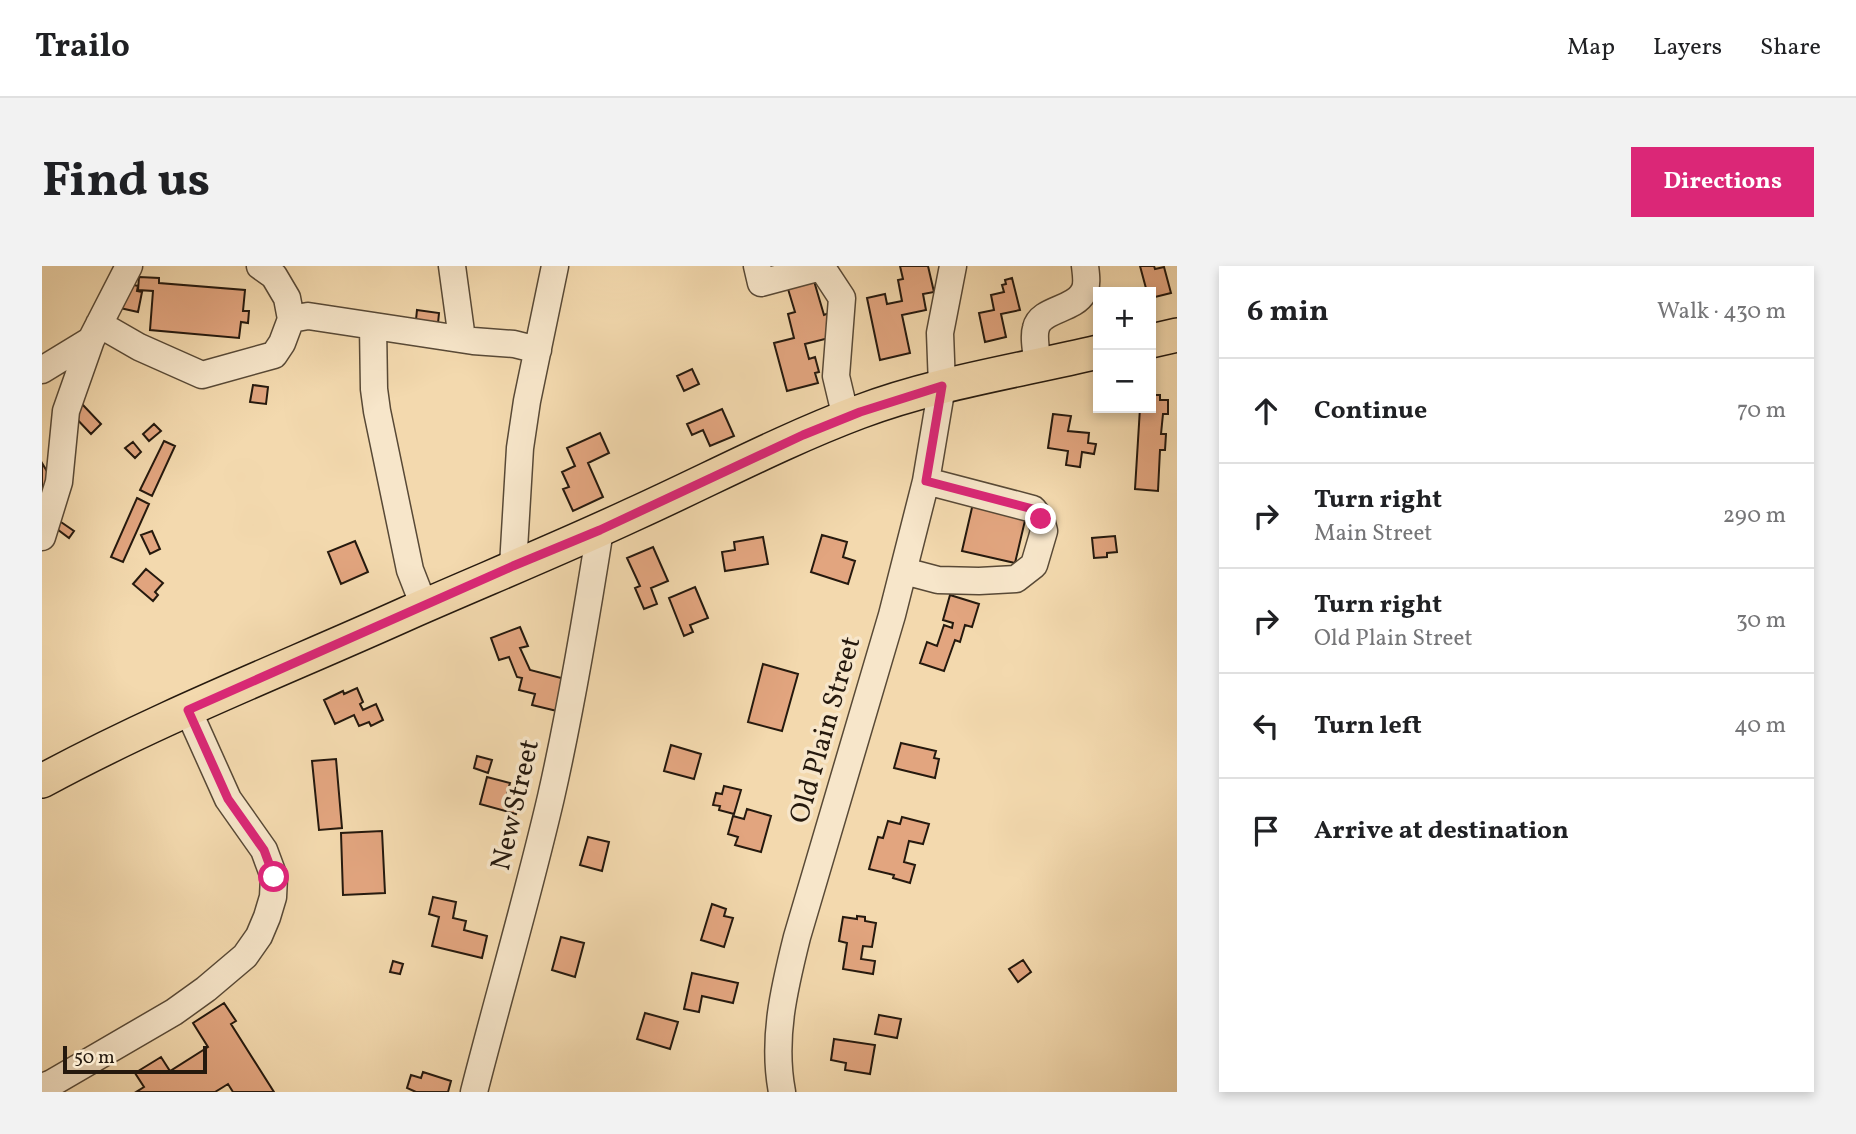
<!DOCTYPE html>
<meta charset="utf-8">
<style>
body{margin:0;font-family:Vollkorn,serif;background:#f2f2f2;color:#202124}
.controls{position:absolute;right:21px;top:21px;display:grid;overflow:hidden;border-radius:0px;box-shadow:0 4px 10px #0003}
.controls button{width:63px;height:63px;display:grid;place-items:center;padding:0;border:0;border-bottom:2px solid #e0e0e0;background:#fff;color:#202124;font:35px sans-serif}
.scale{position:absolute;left:21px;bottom:18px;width:144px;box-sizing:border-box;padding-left:7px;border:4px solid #25190e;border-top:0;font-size:19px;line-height:24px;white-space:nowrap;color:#25190e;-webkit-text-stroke:5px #f7e6ca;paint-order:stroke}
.stop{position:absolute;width:21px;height:21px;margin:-16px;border:5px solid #db2777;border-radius:50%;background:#fff}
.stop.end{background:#db2777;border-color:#fff;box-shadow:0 2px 7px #0008}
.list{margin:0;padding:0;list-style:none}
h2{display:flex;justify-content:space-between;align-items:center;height:91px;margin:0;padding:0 28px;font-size:30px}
h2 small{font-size:23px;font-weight:400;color:#757577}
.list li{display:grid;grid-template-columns:46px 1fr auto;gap:21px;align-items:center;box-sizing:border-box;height:105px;padding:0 28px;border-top:2px solid #e0e0e0}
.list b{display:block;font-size:26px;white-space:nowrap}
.list p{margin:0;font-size:23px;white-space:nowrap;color:#757577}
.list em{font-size:23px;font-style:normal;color:#757577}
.icon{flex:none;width:38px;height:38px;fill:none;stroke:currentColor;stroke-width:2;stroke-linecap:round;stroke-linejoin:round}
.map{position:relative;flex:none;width:1135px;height:826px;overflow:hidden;border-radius:0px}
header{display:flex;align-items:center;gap:42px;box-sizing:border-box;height:98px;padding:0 35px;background:#fff;border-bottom:2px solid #e0e0e0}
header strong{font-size:33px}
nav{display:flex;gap:38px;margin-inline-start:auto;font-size:24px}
.intro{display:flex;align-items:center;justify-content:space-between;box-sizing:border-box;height:168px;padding:0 42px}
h1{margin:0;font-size:49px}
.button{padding:18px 32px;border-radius:0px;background:#db2777;color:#fff;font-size:24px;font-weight:700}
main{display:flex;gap:42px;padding:0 42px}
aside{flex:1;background:#fff;border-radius:0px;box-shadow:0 4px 10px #0003}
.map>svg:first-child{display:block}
</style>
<header>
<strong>Trailo</strong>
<nav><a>Map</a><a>Layers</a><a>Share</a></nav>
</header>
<div class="intro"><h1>Find us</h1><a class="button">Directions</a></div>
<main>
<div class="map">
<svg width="1135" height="826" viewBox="0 0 1135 826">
<rect width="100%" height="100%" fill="#f3d9ae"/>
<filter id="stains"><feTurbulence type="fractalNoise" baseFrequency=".00286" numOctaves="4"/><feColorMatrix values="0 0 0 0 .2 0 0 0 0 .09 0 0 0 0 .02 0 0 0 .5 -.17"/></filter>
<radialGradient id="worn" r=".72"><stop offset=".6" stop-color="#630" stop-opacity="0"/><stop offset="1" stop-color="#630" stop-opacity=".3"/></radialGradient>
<!-- building -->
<path fill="#e2a57f" stroke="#25190e" stroke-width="2" d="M858,0H886L892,26L881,28L884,44L860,49L868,87L838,94L825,32L843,28L845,38L860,35L856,14L861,13Z
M1098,0H1112L1113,3L1122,1L1129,27L1109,32V26H1105Z
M97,11L117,12V17L203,24L201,45H207L206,57L199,56L197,72L108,64L111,25L96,24Z
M970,12L978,44L959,48L964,71L943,76L937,47L952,44L949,29L962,26L960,19L964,18L963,14Z
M772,15L782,49L787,47V72L763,78L767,93L773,91L777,106L773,107L776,117L745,125L732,77L752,72L746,48L753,46L746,23Z
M84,17L96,20L95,25L100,26L96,46L78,42Z
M375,44L397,47L396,57L374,54Z
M650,103L657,118L642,125L635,110Z
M211,119L226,121L224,138L208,136Z
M1109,129H1118V134H1126V148H1121L1119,168H1124L1123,184H1118L1116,225L1093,223L1098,142H1109Z
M40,138L59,158L49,168L30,148Z
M680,143L692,170L668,180L661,164L650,169L645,158Z
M1011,148L1029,150L1026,165L1047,167L1046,177L1054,178L1052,188L1040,186L1038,201L1024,199L1026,185L1006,182Z
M112,158L119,165L107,175L101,168Z
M558,167L567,187L546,197L561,231L531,245L521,223L527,221L520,206L533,200L525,182Z
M122,175L133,180L110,230L98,224Z
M91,176L99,186L93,192L83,182Z
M0,197L12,217L0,224Z
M95,232L107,238L81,296L69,291Z
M932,233L985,246L973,297L920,285Z
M16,254L32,265L27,272L11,260Z
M110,265L118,283L108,288L99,269Z
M780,269L805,276L801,291L813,295L806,318L769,306Z
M1073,270L1075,286L1065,287V291L1052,292L1050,272Z
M721,271L726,298L683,305L680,286L693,284L692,276Z
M313,275L326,306L299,318L286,286Z
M611,281L626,315L609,322L615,338L602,343L593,322L598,320L585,292Z
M104,303L121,317L113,326L116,329L111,335L91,318Z
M653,321L666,352L648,359L651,366L642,370L627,332Z
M908,329L937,338L930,361L923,359L918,376L913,374L902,405L878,397L885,376L895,380L902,359L910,362L911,357L901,354Z
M478,361L486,380L478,382L488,404L523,413L515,445L490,439L493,428L477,424L480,412L475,411L467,391L457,394L449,372Z
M721,398L756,408L740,465L706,456Z
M315,422L321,436L318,438L321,444L334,438L341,454L329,460L327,456L317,460L312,449L293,458L282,434L301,425L302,428Z
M859,477L894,485L892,492L897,493L893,512L852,502Z
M629,479L659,488L652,513L622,505Z
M435,490L450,494L446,507L432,502Z
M294,493L300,562L277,564L270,495Z
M445,511L468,517L465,528L478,531L474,548L438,538Z
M682,520L699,524L692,548L677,544L678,540L671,539L674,527L680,528Z
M705,543L729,550L719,586L693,579L696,571L686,568L691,550L702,553Z
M860,551L887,558L881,578L867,575L862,596L873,599L868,617L851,612L852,609L827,603L836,571L841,572L846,555L858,558Z
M340,565L343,627L301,629L299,567Z
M546,571L567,576L560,605L538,599Z
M391,631L414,636L411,652L424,655L422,664L445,670L440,692L390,680L397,651L387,648Z
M670,638L684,643L682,650L691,652L682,681L659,674Z
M815,650L823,651V655L834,657L830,681L821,680L819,693L833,695L831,708L801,703L805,677L797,675L801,651L815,653Z
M519,671L542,677L533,711L510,704Z
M981,694L989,706L976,716L967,703Z
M351,695L361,698L358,708L348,706Z
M650,707L696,717L691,737L660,730L657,746L642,743Z
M182,737L194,755L189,758L232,826H191L186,818L173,826H94L102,821L93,807L119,791L128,805L166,781L151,757Z
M603,747L636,756L628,783L595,773Z
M837,749L859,753L855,772L833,768Z
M792,773L833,779L828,808L803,804L804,797L789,794Z
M381,806L409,815L406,826H374L365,822L369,809L379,812Z"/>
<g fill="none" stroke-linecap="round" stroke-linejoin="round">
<!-- minor casing -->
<g stroke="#584936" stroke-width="29">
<path id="minor" d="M218,0L232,10L245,32L249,53
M410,0L420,73
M715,0L719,17L779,1
M779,0L800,32L794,110L804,152
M57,58L97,81L160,109L232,89L240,77L249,53L266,50L431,75L472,78L496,84
M331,60L332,123L335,145L368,304L382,340
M996,100C995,90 991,71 994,62C998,43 1032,44 1041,27C1046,20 1044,8 1043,0
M0,104L49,74
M0,271L17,216L24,145L49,74L87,0
M471,300L478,182L485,135L513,0
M862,305L896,314L937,315L974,313L992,299L1002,265L999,253L991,243L884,215
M0,821L10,817L132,746L164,723L203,690L217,670L225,651L231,631L232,611L222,584L186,533L146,444
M432,826C457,728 486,630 509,531C529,443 544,353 558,264
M740,826C730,773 742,723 755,671L850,349L884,215L900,120L898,67L911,0"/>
</g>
<!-- major casing -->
<g stroke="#25190e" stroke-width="36">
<path id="major" d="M1109,75L1135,69
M0,515C118,451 244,402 366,347C441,314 517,283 592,248C667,214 740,175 817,146C894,117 976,105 1056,86"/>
</g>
<!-- minor -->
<use href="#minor" stroke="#f7e6ca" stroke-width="26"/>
<!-- major -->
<use href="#major" stroke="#f3d9ae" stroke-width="33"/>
</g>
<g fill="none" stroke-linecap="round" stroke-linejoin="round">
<!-- route -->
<path stroke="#db2777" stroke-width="9" d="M232,611L222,584L186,533L146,444L471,300L558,264L761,169L818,146L900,120L884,215L991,243L999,253"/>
</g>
<g text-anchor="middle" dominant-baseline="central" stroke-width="7" stroke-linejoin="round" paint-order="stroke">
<!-- street labels -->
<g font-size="28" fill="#25190e" stroke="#f7e6ca">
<text transform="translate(784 464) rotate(-74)">Old Plain Street</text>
<text transform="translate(474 539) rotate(-77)">New Street</text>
</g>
</g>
<rect width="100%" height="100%" filter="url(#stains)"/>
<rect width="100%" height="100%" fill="url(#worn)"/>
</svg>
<div class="controls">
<button>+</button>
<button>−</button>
</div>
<div class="scale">50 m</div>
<div class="stop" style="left:232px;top:611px"></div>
<div class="stop end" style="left:999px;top:253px"></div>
</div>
<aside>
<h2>6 min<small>Walk · 430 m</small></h2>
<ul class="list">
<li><svg class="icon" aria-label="ahead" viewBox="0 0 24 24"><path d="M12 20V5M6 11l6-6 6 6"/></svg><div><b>Continue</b></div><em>70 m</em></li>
<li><svg class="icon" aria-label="right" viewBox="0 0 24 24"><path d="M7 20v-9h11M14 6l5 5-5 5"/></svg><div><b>Turn right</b><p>Main Street</p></div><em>290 m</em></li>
<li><svg class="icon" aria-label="right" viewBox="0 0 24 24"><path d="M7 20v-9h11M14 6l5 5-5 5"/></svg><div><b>Turn right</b><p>Old Plain Street</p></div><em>30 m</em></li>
<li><svg class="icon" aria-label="left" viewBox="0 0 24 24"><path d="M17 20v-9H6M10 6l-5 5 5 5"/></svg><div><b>Turn left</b></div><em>40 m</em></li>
<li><svg class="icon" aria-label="arrive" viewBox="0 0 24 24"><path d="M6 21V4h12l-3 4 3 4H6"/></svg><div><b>Arrive at destination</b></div></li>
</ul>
</aside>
</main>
